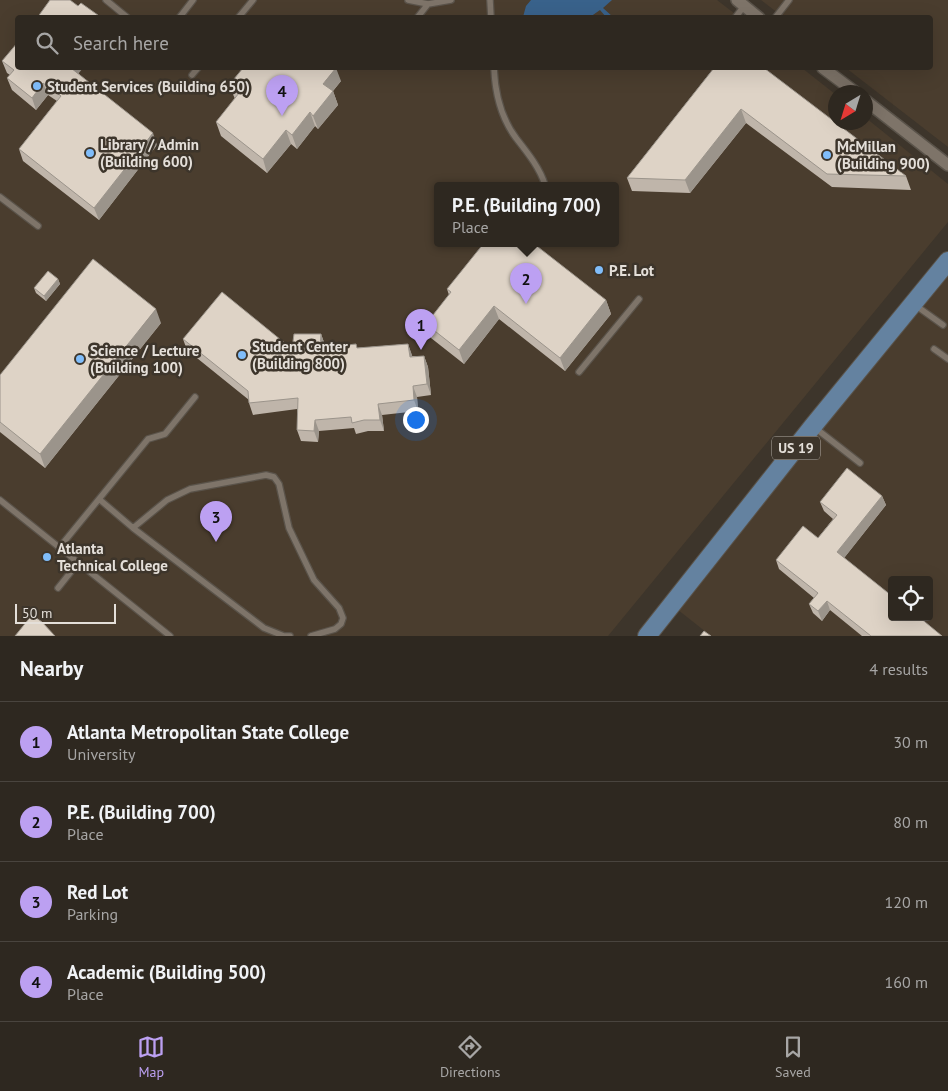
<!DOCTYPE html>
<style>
body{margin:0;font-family:"PT Sans",sans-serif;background:#363029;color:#f1f3f6}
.controls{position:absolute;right:15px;bottom:15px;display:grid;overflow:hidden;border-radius:5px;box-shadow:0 5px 20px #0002}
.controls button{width:45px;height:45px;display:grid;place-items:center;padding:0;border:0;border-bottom:1px solid #49443e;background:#2e2820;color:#f1f3f6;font:25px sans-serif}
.compass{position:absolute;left:828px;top:85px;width:45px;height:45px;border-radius:50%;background:#2e2820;box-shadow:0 5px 20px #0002;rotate:218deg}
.scale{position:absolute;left:15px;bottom:12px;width:101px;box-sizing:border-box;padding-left:5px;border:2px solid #e4dfd9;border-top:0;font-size:14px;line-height:18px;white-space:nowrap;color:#e4dfd9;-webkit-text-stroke:4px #3d352b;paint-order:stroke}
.you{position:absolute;left:415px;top:419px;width:18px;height:18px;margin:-12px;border:4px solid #fff;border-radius:50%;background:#1a73e8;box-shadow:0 0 0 8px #1a73e833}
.badge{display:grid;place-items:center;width:32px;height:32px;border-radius:50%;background:#bca0f2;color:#111;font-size:16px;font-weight:700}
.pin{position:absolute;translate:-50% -41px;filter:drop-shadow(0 1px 2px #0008)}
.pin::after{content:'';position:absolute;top:26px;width:18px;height:15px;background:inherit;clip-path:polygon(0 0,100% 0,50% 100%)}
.popup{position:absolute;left:434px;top:182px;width:185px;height:65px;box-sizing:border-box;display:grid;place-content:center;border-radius:5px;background:#2e2820;filter:drop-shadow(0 1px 4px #0005);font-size:16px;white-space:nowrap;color:#a7a6a5}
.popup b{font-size:19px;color:#f1f3f6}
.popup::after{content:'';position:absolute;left:50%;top:100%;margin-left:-10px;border:10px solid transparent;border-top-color:#2e2820}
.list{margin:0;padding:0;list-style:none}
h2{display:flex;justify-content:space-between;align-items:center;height:65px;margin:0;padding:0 20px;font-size:21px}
h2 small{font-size:16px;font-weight:400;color:#a7a6a5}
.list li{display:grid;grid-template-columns:32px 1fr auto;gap:15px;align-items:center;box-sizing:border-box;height:80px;padding:0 20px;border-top:1px solid #49443e}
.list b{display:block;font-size:19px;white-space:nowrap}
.list p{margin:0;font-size:16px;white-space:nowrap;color:#a7a6a5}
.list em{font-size:16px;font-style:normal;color:#a7a6a5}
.icon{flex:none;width:28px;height:28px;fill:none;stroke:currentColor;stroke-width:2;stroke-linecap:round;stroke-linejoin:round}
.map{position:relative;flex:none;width:948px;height:636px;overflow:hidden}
.search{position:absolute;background:#2e2820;box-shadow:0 5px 20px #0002;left:15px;right:15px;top:15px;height:55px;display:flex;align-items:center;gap:12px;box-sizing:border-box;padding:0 18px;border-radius:5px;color:#a7a6a5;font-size:19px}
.sheet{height:385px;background:#2e2820}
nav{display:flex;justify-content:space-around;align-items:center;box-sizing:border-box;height:70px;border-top:1px solid #49443e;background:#2e2820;font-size:14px;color:#a7a6a5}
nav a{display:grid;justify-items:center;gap:2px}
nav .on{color:#bca0f2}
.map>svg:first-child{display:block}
</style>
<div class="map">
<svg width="948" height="636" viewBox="0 0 948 636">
<rect width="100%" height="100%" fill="#3d352b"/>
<!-- built -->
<path fill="#4a3d2e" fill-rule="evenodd" d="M0,0H717L739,17L18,18V68H802L835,94L836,122H866V118L948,184V222L608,636H0ZM437,185H615V243H437Z
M761,0H948V147L846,68H930V18L783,17Z
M948,262V636H711L668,602ZM892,580H929V617H892Z"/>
<!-- water -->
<path fill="#39628b" d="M531,0H612L603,8L613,17H606L600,10L590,17H523L526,6Z"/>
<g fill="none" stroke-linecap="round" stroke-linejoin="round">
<!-- service casing -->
<g stroke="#5a534a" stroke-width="8">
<path id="service" d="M106,0L128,18
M408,0L428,4
M490,0L491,18
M179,18L193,0
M238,18L253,0
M417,18L428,4L451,0
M735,18L744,6
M775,18L789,0
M494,68C495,92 501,118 516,138C527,152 540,168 545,185
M192,75L198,68
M0,197L38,226
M915,305L943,325
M934,349L948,359
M579,372L639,299
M814,427L860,463
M99,499L133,528L264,628L284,636H290
M0,500L170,636
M133,528L167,500L190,489L266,475L274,477L279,484L289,528L314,580L339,608L343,618L341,624L335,629L311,636
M59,548L148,439L165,434L195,397
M58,588L78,563"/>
</g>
<!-- minor casing -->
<g stroke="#5a534a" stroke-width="14">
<path id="minor" d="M737,0L759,18
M823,68L855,92
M866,101L948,165"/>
</g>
<!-- primary casing -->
<g stroke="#5a534a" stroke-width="20">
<path id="primary" d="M647,636L813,426L948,261"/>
</g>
<!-- service -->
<use href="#service" stroke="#7e7469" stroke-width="5.5"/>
<!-- minor -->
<use href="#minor" stroke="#7e7469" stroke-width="11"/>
<!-- primary -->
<use href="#primary" stroke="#6482a0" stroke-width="18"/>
</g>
<!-- wall -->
<path fill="#bfb5aa" d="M2,61L78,73L157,145L99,220L23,161L19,149L57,101L48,95L36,110L12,90L7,78L10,75L7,73Z
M714,68L906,176L911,190L832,187L746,123L690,193L632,191L627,178Z
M341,81L333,91L338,105L318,129L315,126L297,149L291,144L267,173L221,136L216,122L235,99L229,85Z
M58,279L60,284L46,301L36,293L34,288Z
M447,289L606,300L611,314L565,371L499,319L464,364L431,338L426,324L449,295Z
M161,323L45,468L0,432V375Z
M321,334L325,345V348H357L408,344L412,356H424L428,367L431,395L417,397L418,411L382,415L384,431H368L356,434L354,428L319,431L318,442L301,441L297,430V409L253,415L249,403V400L187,350L183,339L292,349Z
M882,496L886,505L844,558L942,636H862L830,610L822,621L813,613L809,604L814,598L779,569L776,560L818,538L833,519L824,511L820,502Z"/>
<!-- shaded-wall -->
<path fill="#9b948b" d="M70,68H83L74,79Z
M336,68L341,81L328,97L323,84Z
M43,83L48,95L36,110L32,98Z
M333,91L338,105L318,129L313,116Z
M741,109L746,123L690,193L685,180Z
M310,112L315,126L297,149L292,135Z
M286,130L291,144L267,173L263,159Z
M153,133L157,145L99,220L94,208Z
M58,279L60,284L46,301L44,296Z
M606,300L611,314L565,371L560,358Z
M494,306L499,319L464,364L459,350Z
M156,309L161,323L45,468L40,454Z
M321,334L325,345L324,359L320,348Z
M408,344L412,355L414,368L410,357Z
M424,356L428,367L431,395L427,384Z
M413,386L417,397L418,411L414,400Z
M378,404L382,415L384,431L380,420Z
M315,420L319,431L318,442L314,431Z
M882,496L886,505L841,562L837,552Z
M827,601L830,610L822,621L818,611Z"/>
<!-- building -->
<path fill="#ded3c6" stroke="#9b948b" d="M50,0H70L78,6L81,3L102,18H37Z
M18,42V68H71L153,133L94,208L19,149L61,96L43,83L32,98L7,78L14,70L2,61Z
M243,68H336L323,84L333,91L313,116L310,112L292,135L286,130L263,159L216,122L239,93L229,85Z
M714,68H764L906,176L827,174L741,109L685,180L627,178Z
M484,243H533L606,300L560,358L494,306L459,350L426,324L451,292L447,289Z
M93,259L156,309L40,454L0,422V375Z
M48,271L58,279L44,296L34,288Z
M222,292L292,349L294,334H321L320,348L356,344L357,348L408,344L410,357L424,356L427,384L413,386L414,400L378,404L380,420H364L352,423L351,417L315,420L314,431L297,430L298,398L249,403L248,391L183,339Z
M847,468L882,496L837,552L892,596V617H919L942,636H871L827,601L818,611L809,604L818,593L776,560L803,526L818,538L837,515L820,502Z
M32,615L42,622L55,636H15Z
M704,631L711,636H700Z"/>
<!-- markers -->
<g fill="#80bdfa" stroke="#3d352b" stroke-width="2">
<circle cx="37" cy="86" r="5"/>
<circle cx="90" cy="153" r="5"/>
<circle cx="827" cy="155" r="5"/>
<circle cx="599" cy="270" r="5"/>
<circle cx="242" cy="355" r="5"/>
<circle cx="80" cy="359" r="5"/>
<circle cx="47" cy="557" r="5"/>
</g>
<g text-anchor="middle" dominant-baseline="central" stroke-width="5" stroke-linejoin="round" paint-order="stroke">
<!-- shield labels -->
<rect fill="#3d352b" stroke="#b2aca5" stroke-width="1" x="772" y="436.5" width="48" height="23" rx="4"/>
<g font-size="14" font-weight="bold" fill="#e4dfd9">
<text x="796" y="448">US 19</text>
</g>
<!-- poi labels -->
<g font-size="15" font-weight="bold" fill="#e4dfd9" stroke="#3d352b" text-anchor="start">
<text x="47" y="86">Student Services (Building 650)</text>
<text x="100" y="144">Library / Admin<tspan x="100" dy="17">(Building 600)</tspan></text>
<text x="837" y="146">McMillan<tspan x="837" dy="17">(Building 900)</tspan></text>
<text x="609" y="270">P.E. Lot</text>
<text x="252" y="346">Student Center<tspan x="252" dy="17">(Building 800)</tspan></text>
<text x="90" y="350">Science / Lecture<tspan x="90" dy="17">(Building 100)</tspan></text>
<text x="57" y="548">Atlanta<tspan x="57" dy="17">Technical College</tspan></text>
</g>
</g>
</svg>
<div class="controls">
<button><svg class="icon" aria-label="locate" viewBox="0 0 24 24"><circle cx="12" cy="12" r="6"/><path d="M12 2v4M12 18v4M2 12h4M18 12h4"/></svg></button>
</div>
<svg class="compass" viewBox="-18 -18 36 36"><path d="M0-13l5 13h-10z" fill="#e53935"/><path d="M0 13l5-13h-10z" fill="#a7a6a5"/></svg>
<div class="scale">50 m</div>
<div class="you"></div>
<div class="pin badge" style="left:421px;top:350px">1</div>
<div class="pin badge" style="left:526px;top:304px">2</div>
<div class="popup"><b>P.E. (Building 700)</b>Place</div>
<div class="pin badge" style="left:216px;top:542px">3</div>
<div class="pin badge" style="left:282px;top:116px">4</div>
<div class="search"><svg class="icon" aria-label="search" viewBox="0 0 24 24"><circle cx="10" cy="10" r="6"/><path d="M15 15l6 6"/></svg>Search here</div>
</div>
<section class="sheet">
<h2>Nearby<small>4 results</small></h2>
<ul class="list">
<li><span class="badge">1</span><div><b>Atlanta Metropolitan State College</b><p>University</p></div><em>30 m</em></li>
<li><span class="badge">2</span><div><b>P.E. (Building 700)</b><p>Place</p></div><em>80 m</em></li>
<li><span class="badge">3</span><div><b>Red Lot</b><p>Parking</p></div><em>120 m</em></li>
<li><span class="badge">4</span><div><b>Academic (Building 500)</b><p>Place</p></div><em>160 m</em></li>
</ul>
</section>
<nav>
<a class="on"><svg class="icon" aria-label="map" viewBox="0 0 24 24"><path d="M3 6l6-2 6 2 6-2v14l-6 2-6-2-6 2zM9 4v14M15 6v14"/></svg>Map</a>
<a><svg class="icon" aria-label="directions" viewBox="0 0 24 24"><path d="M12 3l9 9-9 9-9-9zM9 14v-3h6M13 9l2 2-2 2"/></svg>Directions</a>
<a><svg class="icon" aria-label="saved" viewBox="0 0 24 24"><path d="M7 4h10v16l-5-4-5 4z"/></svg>Saved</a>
</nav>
